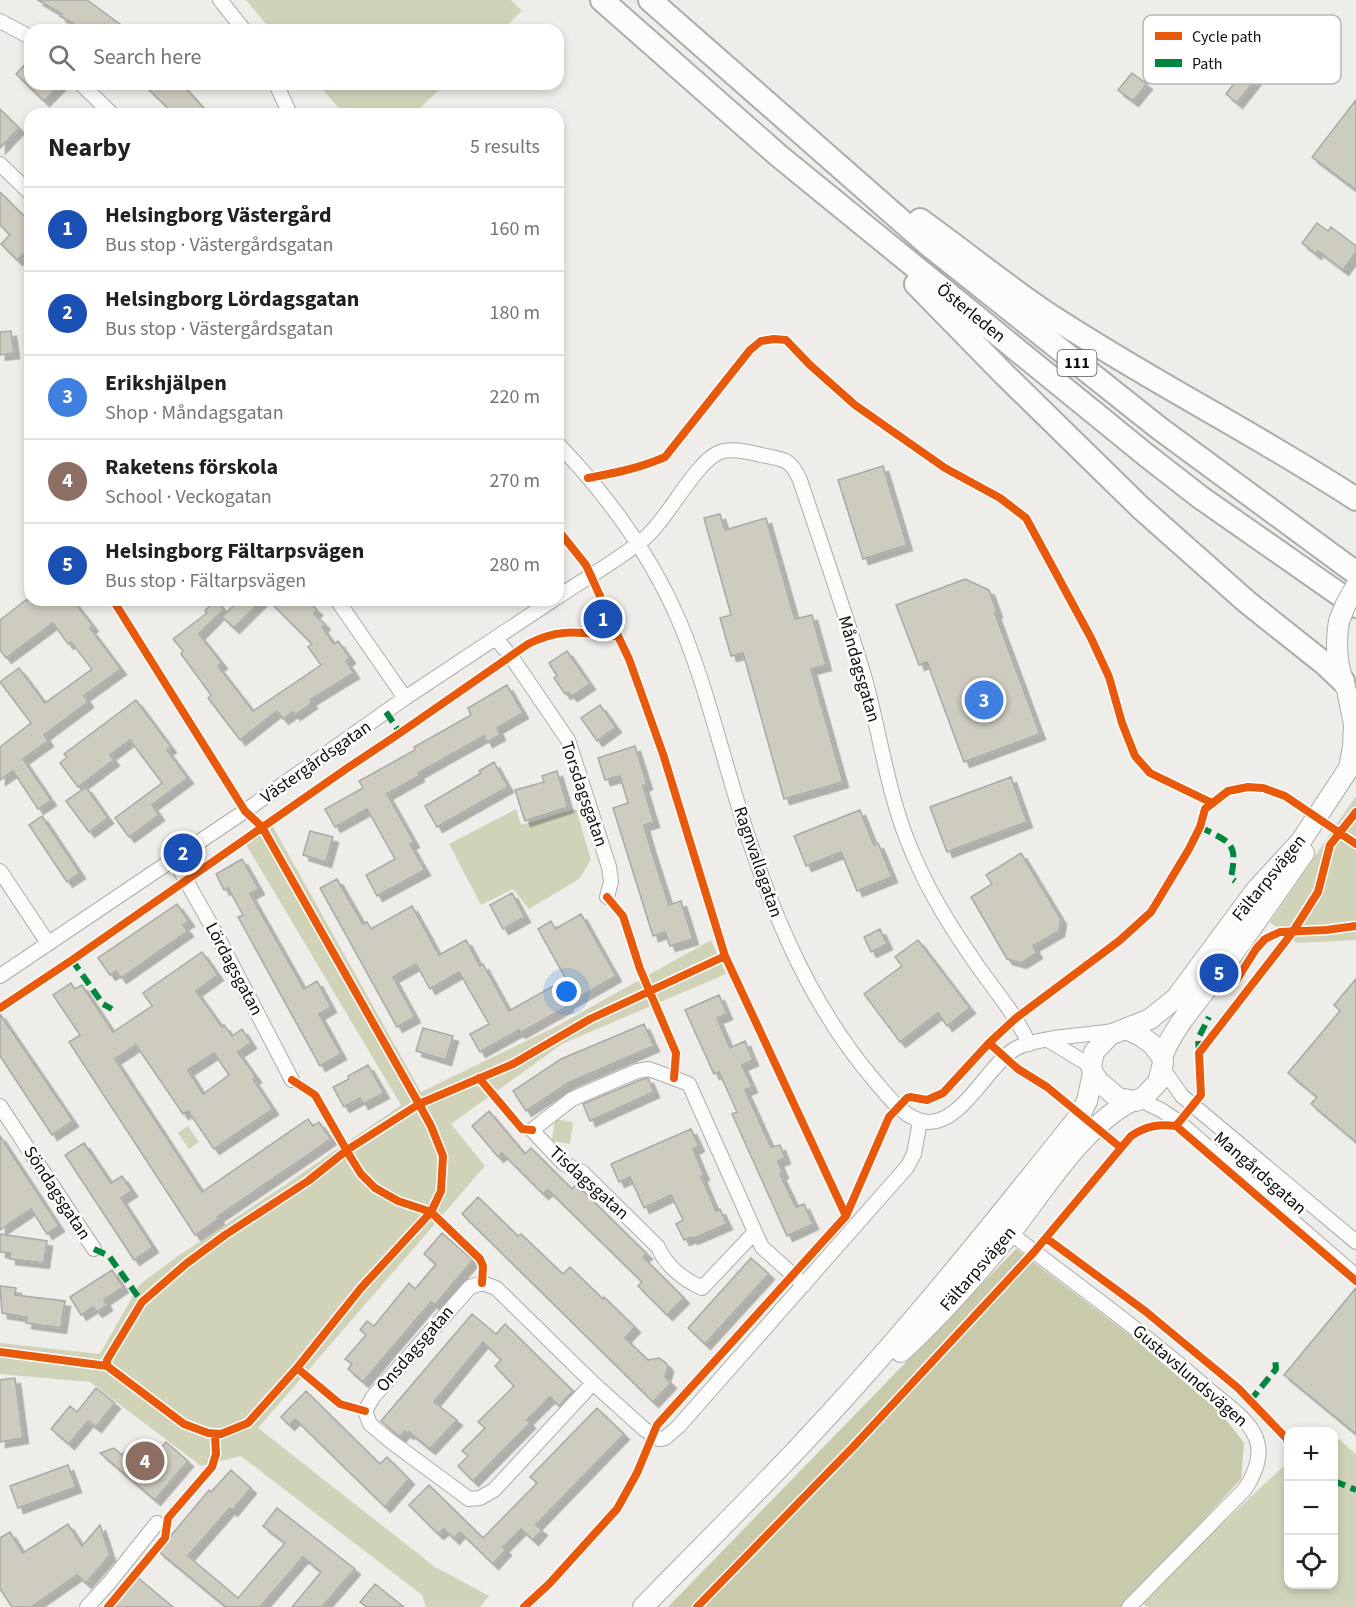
<!DOCTYPE html>
<meta charset="utf-8">
<style>
body{margin:0;font-family:"Source Sans 3",sans-serif;background:#f6f6f6;color:#202124}
.controls{position:absolute;right:18px;bottom:18px;display:grid;overflow:hidden;border-radius:12px;box-shadow:0 3px 9px #0003}
.controls button{width:54px;height:54px;display:grid;place-items:center;padding:0;border:0;border-bottom:2px solid #e0e0e0;background:#fff;color:#202124;font:30px sans-serif}
.you{position:absolute;left:567px;top:992px;width:21px;height:21px;margin:-15px;border:4px solid #fff;border-radius:50%;background:#1a73e8;box-shadow:0 0 0 9px #1a73e833}
.badge{display:grid;place-items:center;width:39px;height:39px;border-radius:50%;background:#5c5c59;color:#fff;font-size:20px;font-weight:700}
.pin{position:absolute;translate:-50% -50%;border:3px solid #fff;box-shadow:0 2px 6px #0006}
.list{margin:0;padding:0;list-style:none}
h2{display:flex;justify-content:space-between;align-items:center;height:78px;margin:0;padding:0 24px;font-size:26px}
h2 small{font-size:20px;font-weight:400;color:#757577}
.list li{display:grid;grid-template-columns:39px 1fr auto;gap:18px;align-items:center;box-sizing:border-box;height:84px;padding:0 24px;border-top:2px solid #e0e0e0}
.list b{display:block;font-size:22px;white-space:nowrap}
.list p{margin:0;font-size:20px;white-space:nowrap;color:#757577}
.list em{font-size:20px;font-style:normal;color:#757577}
.icon{flex:none;width:33px;height:33px;fill:none;stroke:currentColor;stroke-width:2;stroke-linecap:round;stroke-linejoin:round}
.map{position:relative;flex:none;width:1356px;height:1607px;overflow:hidden}
.search{position:absolute;background:#fff;box-shadow:0 3px 9px #0003;left:24px;top:24px;width:540px;height:66px;display:flex;align-items:center;gap:15px;box-sizing:border-box;padding:0 21px;border-radius:18px;color:#757577;font-size:22px}
.panel{position:absolute;background:#fff;box-shadow:0 3px 9px #0003;left:24px;top:108px;width:540px;height:498px;border-radius:18px}
.map>svg:first-child{display:block}
</style>
<div class="map">
<svg width="1356" height="1607" viewBox="0 0 1356 1607">
<defs>
<filter id="shadow"><feDropShadow dx="5.5" dy="5.5" stdDeviation="0" flood-color="#0004"/></filter>
</defs>
<rect width="100%" height="100%" fill="#eeede9"/>
<!-- green -->
<path fill="#d1d3b9" d="M246,0H511L522,11L502,30H271Z
M318,84H445L414,114H344Z
M1356,796V940L1297,943L1270,922Z
M516,809L521,825L576,809L591,860L579,879L529,909L513,889L481,905L449,844Z
M272,825L421,1092L557,1026L711,940L726,974L562,1044L451,1124L485,1166L258,1428L435,1567L489,1596L480,1607H426L422,1595L241,1456L201,1466L90,1382L0,1374V1343L100,1354L139,1285L178,1256L288,1183L401,1105L245,843Z
M555,1119L573,1122L570,1144L552,1141Z
M188,1126L199,1142L189,1149L178,1133Z
M1334,1435L1356,1454V1607H1147L1140,1601L1288,1462V1584H1334Z"/>
<!-- forest -->
<path fill="#c8caab" d="M1016,1249L1131,1336L1220,1412L1244,1443L1241,1479L1134,1595L1121,1607H668Z"/>
<!-- building -->
<path fill="#cecbbf" stroke="#aaa9a7" stroke-width="1.5" fill-rule="evenodd" filter="url(#shadow)" d="M38,0H87L128,30H84L60,16L62,14Z
M1267,41L1279,50L1237,103L1226,94Z
M30,59V84H61L44,101L16,74Z
M1132,73L1147,84L1133,101L1118,90Z
M143,84H182L209,114H174Z
M1356,100V190L1312,157Z
M0,109L19,128L0,148Z
M0,192L30,222V247L17,260L1,244L10,235L0,225Z
M1317,223L1328,231L1331,227L1356,246V252L1343,270L1318,251L1316,254L1302,243Z
M11,331L14,353L0,355V332Z
M883,466L907,545L863,559L838,480Z
M720,514L725,530L766,518L795,619L812,615L826,665L811,669L843,782L784,799L743,653L731,656L720,618L731,615L704,518Z
M965,579L989,590L997,612L995,613L1040,734L964,762L927,662L919,665L896,605Z
M26,600H73L93,626L90,628L121,669L84,696L88,702L44,735L48,741L23,759L51,800L38,809L13,771L0,780V747L31,723L0,682L19,668L45,703L92,669L71,642L68,644L53,623L6,658L0,650V620Z
M215,600L224,609L199,634L222,663L218,666L253,711L321,665L308,647L312,644L268,600H307L317,610L314,614L325,624L322,627L334,644L338,641L350,658L346,661L354,673L310,700L312,703L295,715L293,712L283,719L277,711L240,740L208,698L211,695L181,654L183,651L173,639L207,613L205,611Z
M239,600H262L234,628L222,617Z
M567,651L590,684L572,696L568,692L565,694L554,678L557,676L549,663Z
M507,685L523,713L497,728L500,735L487,742L484,736L418,773L419,776L387,794L414,842L410,844L425,870L377,896L366,875L395,859L367,809L335,827L325,809L363,788L359,781L415,750L414,747L471,715L468,708Z
M136,700L171,747L167,750L188,778L152,805L159,815L129,837L115,818L162,783L130,740L110,755L114,760L78,787L60,763L67,757L64,754Z
M600,705L616,727L597,741L581,718Z
M635,746L647,784L643,786L654,822L644,825L650,846L669,905L681,901L693,939L670,946L665,932L653,936L613,808L628,803L620,776L605,780L598,758Z
M494,762L508,787L437,827L425,806L481,773L479,771Z
M557,771L568,807L525,821L515,790L544,782L542,776Z
M1011,777L1027,822L947,852L930,807Z
M86,787L108,818L89,832L66,801Z
M860,810L874,845L878,843L892,877L857,891L841,852L806,866L794,836Z
M42,816L80,873L67,882L29,825Z
M310,831L333,837L326,862L303,855Z
M1021,853L1061,919L1059,931L1033,946L1037,953L1021,963L1007,959L971,897L992,884L986,875Z
M242,859L259,889L250,894L304,989L317,981L331,1007L319,1014L341,1054L320,1066L238,917L243,915L228,888L224,890L216,874Z
M337,879L363,924L367,922L371,929L412,906L439,955L466,940L480,966L483,964L509,1011L566,979L538,929L551,921L555,929L581,914L616,976L567,1004L568,1006L520,1033L519,1030L480,1052L470,1034L489,1024L459,972L430,989L416,964L393,977L415,1017L397,1027L320,888Z
M512,893L525,917L503,929L490,905Z
M177,904L189,921L183,925L188,931L121,978L116,971L110,975L98,958Z
M880,929L887,944L871,952L864,937Z
M918,940L970,1008L947,1026L938,1013L900,1042L864,994L902,966L895,957Z
M202,952L218,975L196,991L222,1027L224,1025L232,1036L242,1029L251,1043L238,1052L256,1077L253,1079L273,1109L214,1149L188,1111L183,1114L136,1045L115,1059L202,1192L308,1119L313,1126L319,1122L331,1139L217,1217L219,1219L195,1235L69,1042L80,1035L53,995L71,983L75,989L82,985L113,1032L152,1006L143,993ZM214,1053L229,1075L203,1094L188,1070Z
M1356,979V1142L1311,1104L1317,1097L1288,1073L1340,1011L1334,1005Z
M719,995L727,1014L717,1018L730,1048L745,1041L753,1060L742,1065L752,1087L745,1090L771,1147L780,1145L785,1158L778,1161L783,1173L780,1174L796,1207L804,1204L813,1224L787,1236L732,1114L737,1112L719,1072L714,1074L685,1010Z
M0,1014L73,1121L52,1135L0,1056Z
M644,1024L654,1046L570,1082L526,1111L513,1091L561,1059Z
M423,1028L453,1036L446,1060L416,1051Z
M368,1065L384,1093L363,1104L360,1098L344,1107L333,1087L349,1079L348,1076Z
M648,1078L654,1092L590,1121L583,1104L640,1080Z
M489,1111L525,1154L531,1148L572,1189L576,1184L647,1254L643,1257L684,1298L667,1315L638,1286L642,1282L548,1190L543,1194L502,1153L498,1157L472,1126Z
M691,1129L699,1146L693,1149L704,1175L701,1176L716,1211L720,1209L727,1224L692,1239L691,1237L684,1240L676,1224L683,1220L671,1195L644,1208L630,1177L619,1182L611,1164Z
M0,1136L59,1226L47,1234L31,1209L0,1230Z
M84,1143L111,1183L122,1176L132,1191L121,1198L153,1247L134,1260L65,1155Z
M478,1197L518,1236L521,1234L563,1274L570,1267L603,1299L604,1297L635,1327L625,1338L648,1360L659,1358L666,1363L668,1367L665,1377L671,1383L653,1402L462,1214Z
M442,1233L473,1260L435,1305L431,1302L363,1382L348,1369L352,1364L345,1359L366,1335L360,1330L367,1321L374,1326L409,1283L415,1289L436,1264L424,1254Z
M0,1234L47,1241L44,1263L10,1259V1253L0,1252Z
M751,1258L769,1274L705,1344L688,1328Z
M112,1270L123,1287L104,1300L107,1305L97,1312L93,1307L81,1315L70,1297Z
M0,1286L16,1288L15,1295L65,1301L61,1328L26,1323L27,1317L2,1313Z
M1356,1288V1434L1284,1375Z
M472,1314L496,1334L505,1324L573,1391L559,1406L550,1397L527,1420L530,1423L473,1481L458,1466L468,1456L462,1451L485,1428L478,1422L514,1386L495,1366L501,1360L483,1342L434,1402L457,1420L430,1449L409,1432L408,1434L405,1431L400,1437L381,1421Z
M15,1378L23,1438L0,1442V1380Z
M96,1388L115,1403L96,1427L88,1421L69,1444L51,1429L70,1406L77,1412Z
M306,1391L380,1464L387,1457L409,1479L385,1507L295,1419L289,1425L281,1417Z
M597,1408L624,1434L536,1525L542,1530L533,1540L521,1529L503,1547L506,1550L493,1564L460,1532L454,1539L444,1529L438,1534L409,1505L429,1485L483,1538L537,1483L530,1477Z
M166,1442L188,1461L155,1500L100,1453L114,1448L122,1455L128,1448L147,1464Z
M68,1465L76,1487L18,1508L10,1486Z
M231,1470L251,1488L232,1511L230,1508L188,1556L238,1598L285,1543L263,1526L277,1508L355,1569L322,1607H292L321,1572L303,1557L260,1607H226L158,1551L209,1490L211,1492Z
M68,1524L82,1546L100,1525L110,1555L86,1583L77,1575L31,1607H12L0,1589V1538L10,1532L23,1553Z
M137,1577L173,1607H112Z
M375,1584L390,1596L404,1607H367L360,1602Z"/>
<g fill="none" stroke-linecap="round" stroke-linejoin="round">
<!-- minor casing -->
<g stroke="#acaca9" stroke-width="16">
<path id="minor" d="M220,0L244,30
M0,21L30,37
M81,84L112,114
M276,84L290,114
M0,164L30,193
M558,444C607,495 652,557 680,623C703,678 717,735 734,791C764,894 804,998 874,1080C888,1096 905,1121 929,1122C963,1122 988,1065 1015,1049C1034,1037 1090,1035 1115,1031
M558,597C587,577 619,560 645,538C668,519 695,462 720,452C731,448 750,452 761,455C783,459 790,458 800,480C822,546 845,612 865,679C881,737 888,798 913,854C930,895 954,932 979,968C997,993 1016,1015 1029,1044
M337,600L405,698
M496,639L510,655L568,740L609,867L611,882L607,897
M174,859L216,934L292,1080
M0,871L48,943
M0,976L245,811L405,698L553,600
M1048,1040L1091,1066
M1163,1069L1182,1096L1356,1242
M1140,1100L1161,1110L1179,1122L1356,1276
M0,1106L94,1249
M1008,1227L1010,1233C1077,1285 1145,1333 1208,1389C1224,1403 1248,1418 1256,1438C1263,1455 1254,1475 1245,1489L1129,1607
M755,1232L702,1288C684,1280 666,1266 658,1247L582,1172L564,1164L532,1130L572,1099L637,1071L649,1069L689,1084L755,1232L762,1247L804,1285
M593,1383L494,1490L480,1498L469,1499L389,1440L370,1424L365,1411L373,1397L470,1287L482,1283L496,1288L593,1383L644,1429L659,1439L665,1438L678,1427L907,1167L914,1154L920,1121
M87,1607L109,1583L157,1523"/>
</g>
<!-- secondary casing -->
<g stroke="#acaca9" stroke-width="22">
<path id="secondary" d="M1339,621C1335,644 1336,664 1345,686
M1126,1029L1141,1036L1153,1045L1162,1057L1163,1063L1158,1082L1145,1096L1136,1101L1118,1098L1099,1082L1093,1073L1091,1066L1094,1052L1110,1035L1150,1019L1176,998L1256,890L1301,841L1349,768L1353,747L1354,724L1348,695
M1162,1057C1174,1026 1198,1001 1218,974C1248,934 1276,893 1304,853
M901,1352C941,1315 978,1273 1012,1231C1044,1190 1085,1124 1132,1101
M643,1607C700,1548 759,1491 814,1431C908,1330 994,1223 1080,1115L1087,1101L1093,1073"/>
</g>
<!-- primary casing -->
<g stroke="#acaca9" stroke-width="26">
<path id="primary" d="M602,0L779,156L1146,455L1200,497L1356,606
M650,0L930,246L1159,428L1356,573
M920,220C962,250 1002,283 1045,312C1146,379 1255,433 1356,499
M916,284L1004,374L1141,508L1247,602L1325,664L1343,681"/>
</g>
<!-- minor -->
<use href="#minor" stroke="#fcfcfc" stroke-width="14"/>
<!-- secondary -->
<use href="#secondary" stroke="#fcfcfc" stroke-width="20"/>
<!-- primary -->
<use href="#primary" stroke="#fcfcfc" stroke-width="22"/>
<!-- secondary-bridge casing -->
<g stroke="#acaca9" stroke-width="22" stroke-linecap="butt">
<path id="secondary-bridge" d="M1339,621L1346,604L1356,586"/>
</g>
<!-- secondary-bridge -->
<use href="#secondary-bridge" stroke="#fcfcfc" stroke-width="20"/>
<!-- quiet -->
<path stroke="#00873e" stroke-width="6" stroke-dasharray="12 6" stroke-linecap="butt" d="M386,712L400,733
M1200,827C1231,843 1238,842 1231,878L1235,881
M72,960L103,1004L112,1009
M1199,1053L1198,1039L1209,1017
M94,1249L109,1256L142,1302
M1250,1401L1276,1369L1275,1358
M1334,1481L1356,1490"/>
<!-- cycleway casing -->
<g stroke="#fff" stroke-width="11">
<path id="cycleway" d="M588,478C615,473 640,468 665,457L750,350L761,341L774,339L786,340L810,365L855,405L945,468L1000,498L1026,518L1091,638L1109,677L1122,723L1135,756L1150,773L1212,803
M558,530L586,565L618,636
M113,600L245,811L262,827L419,1104L513,1064L590,1019L725,956
M607,897L623,916L640,969L676,1053L674,1078
M1236,981L1256,949L1265,939L1280,932L1326,930L1356,926
M0,1008L72,960L346,769L400,733L528,644C563,626 582,634 618,636L629,659L663,754L725,956L846,1216L657,1425L637,1473L617,1509L549,1584L524,1607
M989,1043L1018,1069L1047,1087L1121,1148
M479,1078L522,1129L532,1130
M292,1080L315,1095L351,1158L361,1174L375,1188L398,1201L431,1212L480,1259L483,1266L482,1283
M1176,1126L1356,1281
M846,1216L889,1117L907,1098L910,1097L927,1100L943,1093L989,1043L1016,1018L1119,941L1151,912L1189,849L1200,827L1205,809L1228,791L1248,787L1263,788L1285,796L1356,844
M1046,1238L1145,1311L1238,1388L1287,1439L1288,1444
M0,1352L107,1366L184,1424L208,1433L221,1434L248,1423L297,1368L361,1288L431,1212L441,1191L443,1156L431,1126L419,1104L347,1150L308,1181L225,1235L187,1263L142,1302L107,1360V1366
M297,1368L340,1404L365,1411
M108,1607L165,1538L168,1518L212,1467L216,1454L215,1435
M697,1607L853,1447L1034,1252L1131,1136C1146,1126 1158,1124 1176,1126L1201,1095L1199,1053L1292,933L1318,892L1330,845L1356,812"/>
</g>
<!-- cycleway -->
<use href="#cycleway" stroke="#e8590c" stroke-width="8"/>
</g>
<g text-anchor="middle" dominant-baseline="central" stroke-width="5" stroke-linejoin="round" paint-order="stroke">
<!-- shield labels -->
<rect fill="#fff" stroke="#565655" stroke-width="1.5" x="1057.5" y="350" width="39" height="26" rx="4.5"/>
<g font-size="16" font-weight="bold" fill="#0e0e0c">
<text x="1077" y="363">111</text>
</g>
<!-- street labels -->
<g font-size="18" fill="#0e0e0c" stroke="#fff">
<text transform="translate(971 313) rotate(39)">Österleden</text>
<text transform="translate(859 669) rotate(74)">Måndagsgatan</text>
<text transform="translate(316 762) rotate(-35)">Västergårdsgatan</text>
<text transform="translate(584 794) rotate(71)">Torsdagsgatan</text>
<text transform="translate(758 862) rotate(71)">Ragnvallagatan</text>
<text transform="translate(1269 878) rotate(-51)">Fältarpsvägen</text>
<text transform="translate(234 969) rotate(62)">Lördagsgatan</text>
<text transform="translate(1260 1173) rotate(41)">Mangårdsgatan</text>
<text transform="translate(589 1183) rotate(42)">Tisdagsgatan</text>
<text transform="translate(57 1193) rotate(57)">Söndagsgatan</text>
<text transform="translate(978 1269) rotate(-49)">Fältarpsvägen</text>
<text transform="translate(415 1349) rotate(-49)">Onsdagsgatan</text>
<text transform="translate(1190 1376) rotate(41)">Gustavslundsvägen</text>
</g>
</g>
<!-- legend -->
<rect x="1143" y="15" width="198" height="69" rx="9" fill="#fff" stroke="#b7b7b6" stroke-width="1.5"/>
<rect x="1155" y="32" width="27" height="8" fill="#e8590c"/>
<rect x="1155" y="59" width="27" height="8" fill="#00873e"/>
<g font-size="16" fill="#0e0e0c">
<text x="1192" y="42">Cycle path</text>
<text x="1192" y="69">Path</text>
</g>
</svg>
<div class="controls">
<button>+</button>
<button>−</button>
<button><svg class="icon" aria-label="locate" viewBox="0 0 24 24"><circle cx="12" cy="12" r="6"/><path d="M12 2v4M12 18v4M2 12h4M18 12h4"/></svg></button>
</div>
<div class="you"></div>
<div class="pin badge" style="left:603px;top:619px;background:#1a4fb4">1</div>
<div class="pin badge" style="left:183px;top:853px;background:#1a4fb4">2</div>
<div class="pin badge" style="left:984px;top:700px;background:#3f7fe0">3</div>
<div class="pin badge" style="left:145px;top:1461px;background:#8d6e63">4</div>
<div class="pin badge" style="left:1219px;top:973px;background:#1a4fb4">5</div>
<div class="search"><svg class="icon" aria-label="search" viewBox="0 0 24 24"><circle cx="10" cy="10" r="6"/><path d="M15 15l6 6"/></svg>Search here</div>
<section class="panel">
<h2>Nearby<small>5 results</small></h2>
<ul class="list">
<li><span class="badge" style="background:#1a4fb4">1</span><div><b>Helsingborg Västergård</b><p>Bus stop · Västergårdsgatan</p></div><em>160 m</em></li>
<li><span class="badge" style="background:#1a4fb4">2</span><div><b>Helsingborg Lördagsgatan</b><p>Bus stop · Västergårdsgatan</p></div><em>180 m</em></li>
<li><span class="badge" style="background:#3f7fe0">3</span><div><b>Erikshjälpen</b><p>Shop · Måndagsgatan</p></div><em>220 m</em></li>
<li><span class="badge" style="background:#8d6e63">4</span><div><b>Raketens förskola</b><p>School · Veckogatan</p></div><em>270 m</em></li>
<li><span class="badge" style="background:#1a4fb4">5</span><div><b>Helsingborg Fältarpsvägen</b><p>Bus stop · Fältarpsvägen</p></div><em>280 m</em></li>
</ul>
</section>
</div>
